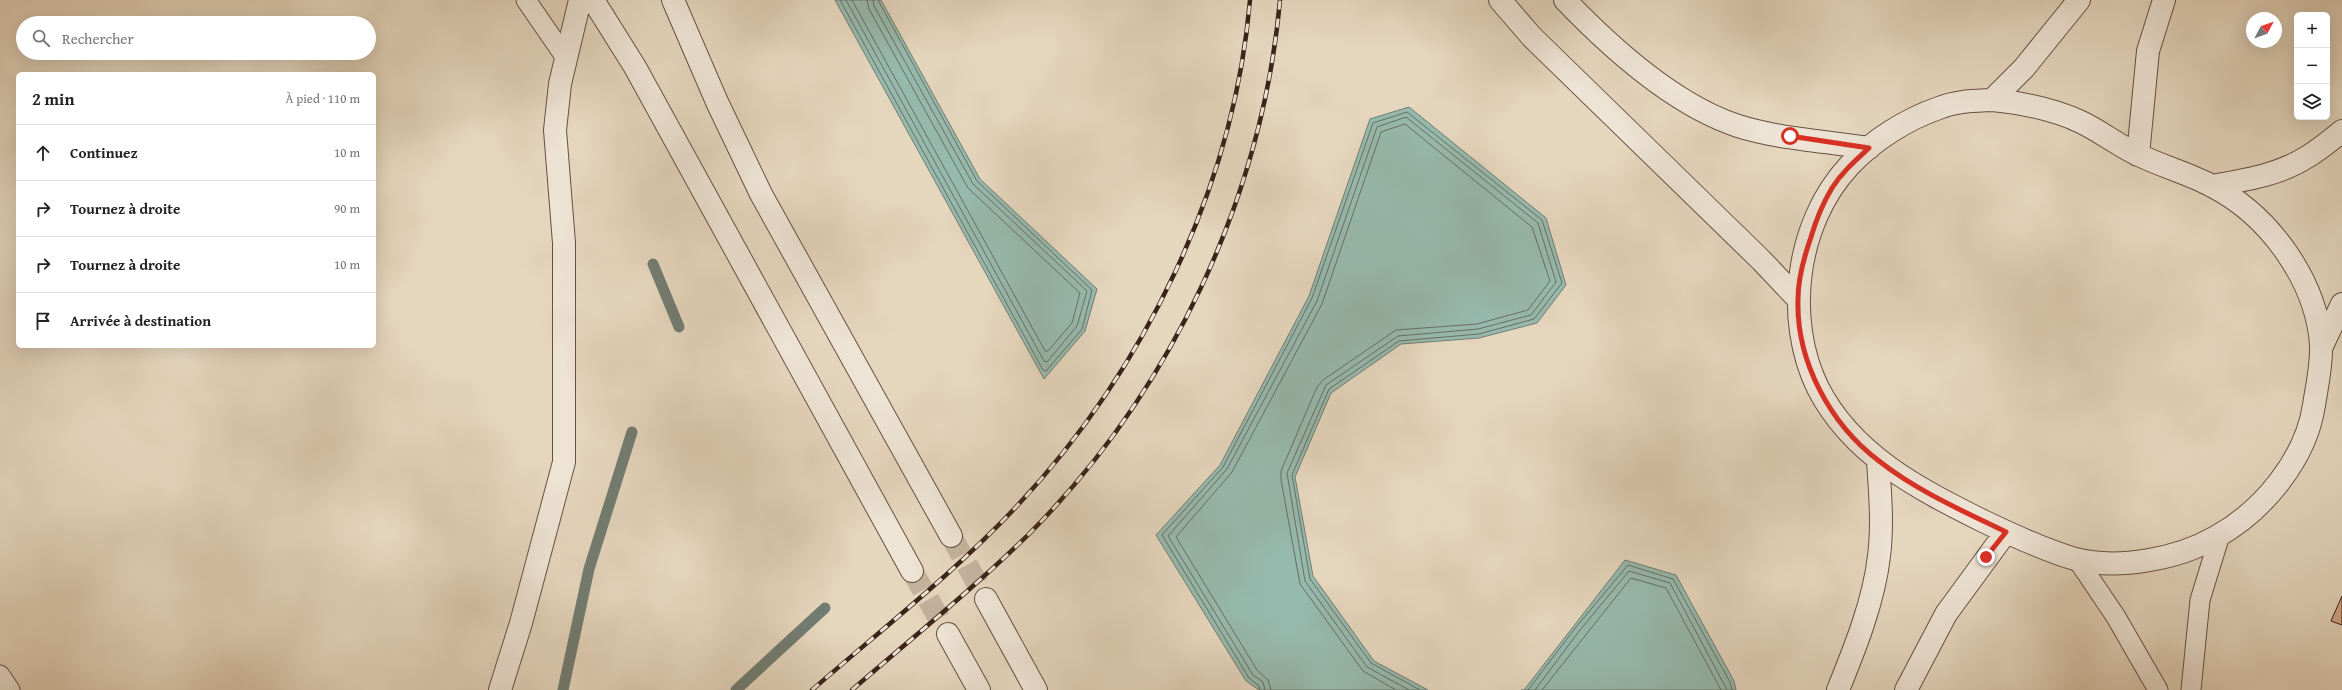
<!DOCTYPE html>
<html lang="fr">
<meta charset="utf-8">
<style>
body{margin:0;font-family:"Gentium Book Plus",serif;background:#f6f6f6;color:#222}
.controls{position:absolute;right:12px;top:12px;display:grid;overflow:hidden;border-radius:6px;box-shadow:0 4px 16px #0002}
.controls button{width:36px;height:36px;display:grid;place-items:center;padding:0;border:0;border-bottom:1px solid #e0e0e0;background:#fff;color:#222;font:20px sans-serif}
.compass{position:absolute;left:2246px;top:12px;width:36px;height:36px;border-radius:50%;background:#fff;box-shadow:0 4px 16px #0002;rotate:49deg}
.stop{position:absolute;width:12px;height:12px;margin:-9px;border:3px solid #d93025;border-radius:50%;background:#fff}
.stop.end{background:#d93025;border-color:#fff;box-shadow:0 1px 4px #0008}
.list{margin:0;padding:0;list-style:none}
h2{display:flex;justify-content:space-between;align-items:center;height:52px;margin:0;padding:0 16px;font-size:17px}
h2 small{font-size:13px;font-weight:400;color:#767676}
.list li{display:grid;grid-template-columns:26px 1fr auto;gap:12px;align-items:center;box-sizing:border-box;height:56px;padding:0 16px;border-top:1px solid #e0e0e0}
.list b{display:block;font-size:15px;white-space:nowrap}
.list em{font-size:13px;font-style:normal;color:#767676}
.icon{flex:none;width:22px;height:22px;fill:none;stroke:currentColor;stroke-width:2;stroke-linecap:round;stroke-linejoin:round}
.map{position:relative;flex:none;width:2342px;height:690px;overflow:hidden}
.search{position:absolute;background:#fff;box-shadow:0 4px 16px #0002;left:16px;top:16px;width:360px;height:44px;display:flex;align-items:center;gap:10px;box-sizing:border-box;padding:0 14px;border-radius:22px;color:#767676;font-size:15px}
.panel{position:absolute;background:#fff;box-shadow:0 4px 16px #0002;left:16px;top:72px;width:360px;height:276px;border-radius:6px}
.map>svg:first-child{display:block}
</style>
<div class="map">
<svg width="2342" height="690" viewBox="0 0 2342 690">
<rect width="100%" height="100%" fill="#e5d6be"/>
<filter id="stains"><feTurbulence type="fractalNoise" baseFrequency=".005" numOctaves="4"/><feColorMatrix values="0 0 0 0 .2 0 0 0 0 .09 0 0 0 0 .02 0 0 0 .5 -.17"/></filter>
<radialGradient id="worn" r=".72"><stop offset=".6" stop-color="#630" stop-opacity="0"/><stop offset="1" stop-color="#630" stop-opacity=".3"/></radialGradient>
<!-- water -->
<path fill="#96b9ad" stroke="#727d72" d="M835,0H881L980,179L1097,289L1085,331L1044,379Z
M1409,107L1546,218L1566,285L1537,323L1479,338L1401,344L1331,393L1295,477L1313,576L1374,661L1428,690H1259L1246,681L1156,535L1220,465L1309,296L1370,119Z
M1625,560L1676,575L1734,681L1736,690H1521H1524Z"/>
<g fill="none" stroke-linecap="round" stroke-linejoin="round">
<!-- shore -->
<path stroke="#686e63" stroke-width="1" d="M840,0L1043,370L1046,371L1082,329L1092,290L977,181L878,0
M846,0L1044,361L1047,362L1077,326L1087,291L973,184L874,6L873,0
M852,0L1045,351H1048L1072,323L1080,293L968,188L869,9L867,0
M1260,690L1259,686L1249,678L1162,535L1223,467L1312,298L1373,123L1407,112L1542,220L1562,283L1534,319L1479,334L1399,341L1329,389L1292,475L1310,579L1371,663L1420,690
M1265,690L1263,682L1253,675L1168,536L1227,469L1317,301L1377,127L1406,117L1538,223L1556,282L1531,315L1478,329L1398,336L1326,385L1287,473L1305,581L1367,667L1409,690
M1271,690L1268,680L1257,670L1176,537L1232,472L1322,304L1381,132L1405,124L1532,227L1550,281L1528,310L1477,324L1396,330L1323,380L1317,387L1281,471V480L1300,584L1363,671L1396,690
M1528,690L1576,627L1628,565L1673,579L1730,682L1732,690
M1535,690L1580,630L1629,571L1670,583L1727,690
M1542,690L1631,578L1666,588L1721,690"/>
<!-- stream -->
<path stroke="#727d72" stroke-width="11" d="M653,264L679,327
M563,690L589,569L632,432
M736,690L825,608"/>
</g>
<!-- building -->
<path fill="#d7a889" stroke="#3b2319" d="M2342,596V625L2331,621Z"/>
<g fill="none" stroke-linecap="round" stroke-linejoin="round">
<!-- minor-tunnel -->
<path stroke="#c3b29d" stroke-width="22" stroke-dasharray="22 11" stroke-linecap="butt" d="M951,536L986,599
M912,571L948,634"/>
<!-- service casing -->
<g stroke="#665042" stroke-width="21">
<path id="service" d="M526,0L566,58
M2077,559L2116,617L2158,690
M0,675L10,690
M2191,690L2200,600L2220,535"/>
</g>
<!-- minor casing -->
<g stroke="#665042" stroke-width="24">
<path id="minor" d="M593,0L635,67L912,571
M673,0L717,102L761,194L951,536
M1500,0L1532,37L1761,260L1798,299
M1565,0C1611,48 1674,105 1738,126C1779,139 1826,141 1869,148
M1992,100C2023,103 2053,109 2081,122C2102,132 2120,147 2141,156C2164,167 2190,174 2212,186C2269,215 2316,280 2321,344C2322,364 2317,386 2314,405C2306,459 2263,511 2216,537C2178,559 2118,570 2075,559C2044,550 2012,535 1983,521C1919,489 1852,455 1818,388C1784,319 1796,223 1849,166C1873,140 1907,119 1939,108C1956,101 1974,101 1992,100Z
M1992,100L2024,68L2079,0
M2138,155L2148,51L2164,0
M2212,186C2245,180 2279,175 2307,157C2319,150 2331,140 2342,131
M2321,348L2342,304
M986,599L1036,690
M948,634L979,690
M500,690L521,623L564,462V243L555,130L560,84L580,0
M1838,690C1855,648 1874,601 1879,556C1883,524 1880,492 1878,461
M1906,690L1946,614L2006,532"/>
</g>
<!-- service -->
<use href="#service" stroke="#eee4d5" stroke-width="19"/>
<!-- minor -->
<use href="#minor" stroke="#eee4d5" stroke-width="22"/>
<!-- rail casing -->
<g stroke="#3b2319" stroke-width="4.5">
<path id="rail" d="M812,690C881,630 954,573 1017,506C1144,370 1234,187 1250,0
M852,690C911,639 973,589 1029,534C1170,392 1262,199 1280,0"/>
</g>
<!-- rail -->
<use href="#rail" stroke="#eee4d5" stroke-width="3" stroke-dasharray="9" stroke-linecap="butt"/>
</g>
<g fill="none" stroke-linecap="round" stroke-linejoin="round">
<!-- route -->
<path stroke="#d93025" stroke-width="5" d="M1790,136L1869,148C1856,160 1842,172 1832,188C1823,203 1816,220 1811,237C1804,257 1798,279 1798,299C1796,361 1830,424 1879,461C1917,491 1963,511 2006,532L1986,557"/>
</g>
<rect width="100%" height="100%" filter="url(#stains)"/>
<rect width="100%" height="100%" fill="url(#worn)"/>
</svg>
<div class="controls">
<button>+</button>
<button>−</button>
<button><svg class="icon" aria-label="layers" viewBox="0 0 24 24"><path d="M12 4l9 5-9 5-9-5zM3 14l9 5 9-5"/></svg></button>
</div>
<svg class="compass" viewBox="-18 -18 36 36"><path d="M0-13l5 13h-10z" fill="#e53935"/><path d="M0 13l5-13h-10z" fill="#767676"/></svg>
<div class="stop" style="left:1790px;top:136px"></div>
<div class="stop end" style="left:1986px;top:557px"></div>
<div class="search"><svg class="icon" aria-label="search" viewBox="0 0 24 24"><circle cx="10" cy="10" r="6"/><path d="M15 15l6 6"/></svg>Rechercher</div>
<section class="panel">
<h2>2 min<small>À pied · 110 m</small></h2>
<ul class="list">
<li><svg class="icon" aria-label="ahead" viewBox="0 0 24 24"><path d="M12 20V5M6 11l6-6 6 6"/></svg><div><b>Continuez</b></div><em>10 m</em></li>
<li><svg class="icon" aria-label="right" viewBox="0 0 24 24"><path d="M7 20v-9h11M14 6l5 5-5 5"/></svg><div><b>Tournez à droite</b></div><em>90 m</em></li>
<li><svg class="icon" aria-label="right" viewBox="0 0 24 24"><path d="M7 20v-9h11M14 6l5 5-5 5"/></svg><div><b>Tournez à droite</b></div><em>10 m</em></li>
<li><svg class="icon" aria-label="arrive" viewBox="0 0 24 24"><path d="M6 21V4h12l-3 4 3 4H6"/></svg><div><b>Arrivée à destination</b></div></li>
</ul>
</section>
</div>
